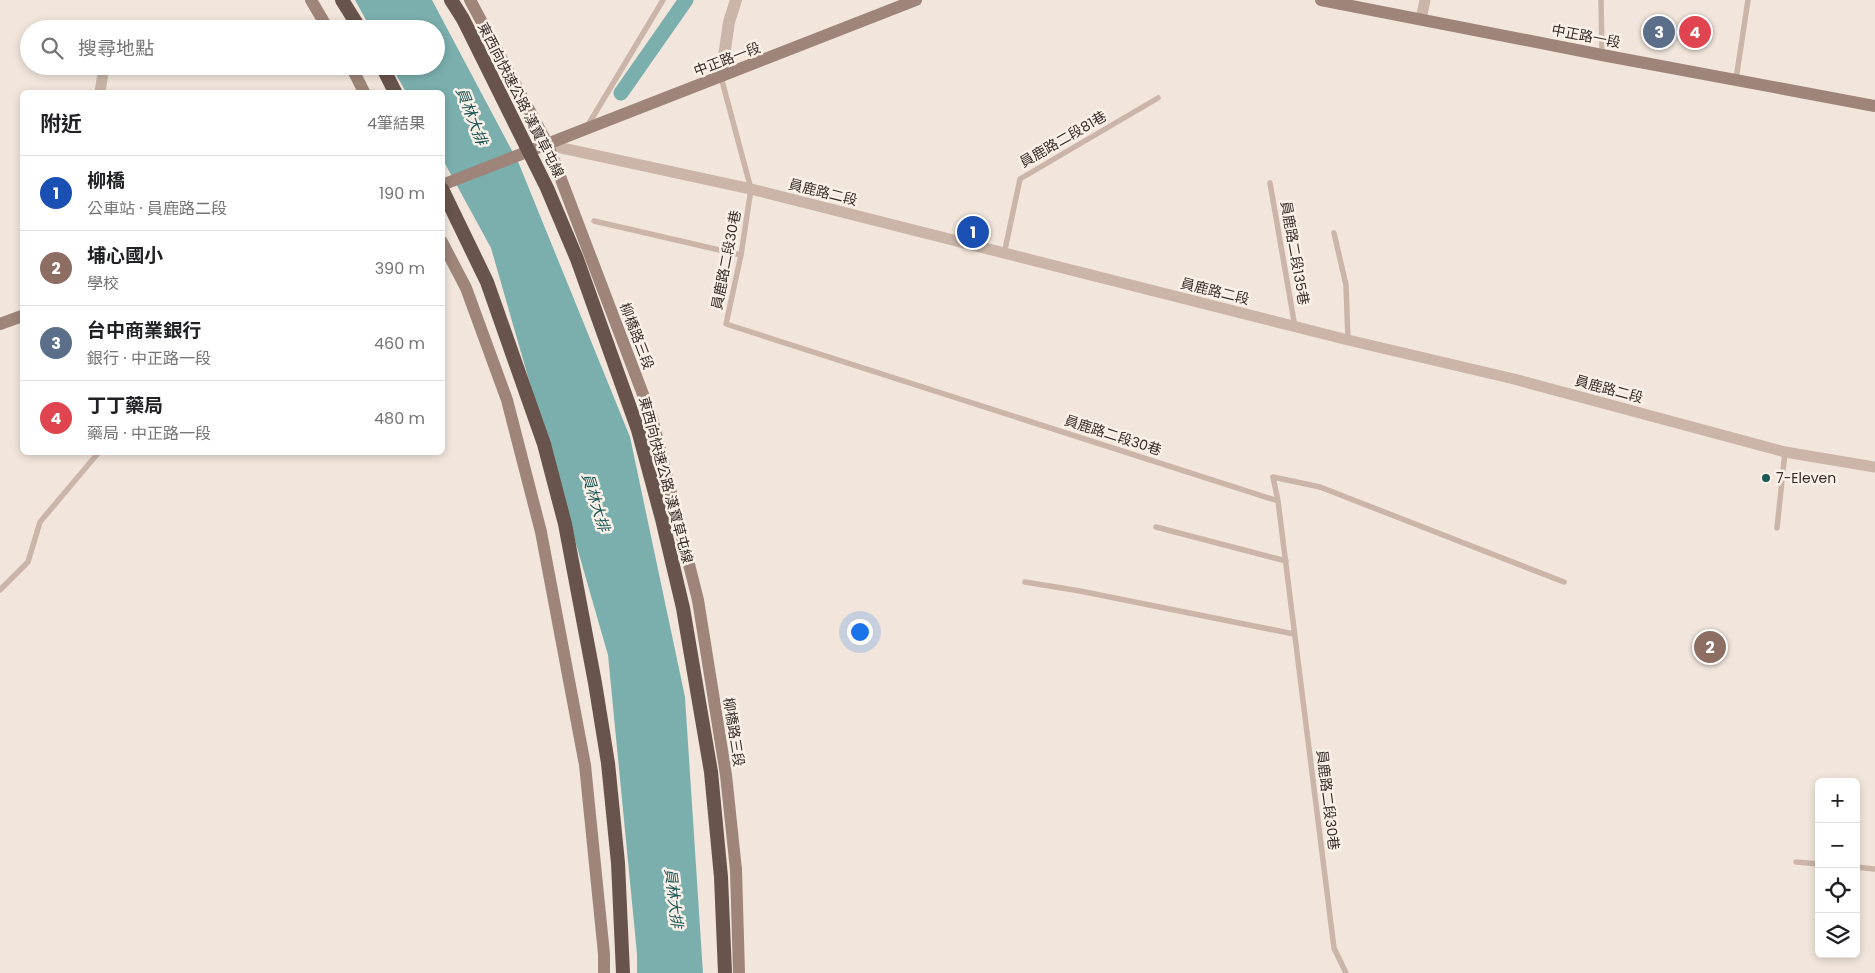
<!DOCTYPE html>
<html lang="zh-TW">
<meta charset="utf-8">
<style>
body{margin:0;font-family:Poppins,"Noto Sans TC",sans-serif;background:#f6f6f6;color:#202124}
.controls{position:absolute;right:15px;bottom:15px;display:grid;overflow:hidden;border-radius:8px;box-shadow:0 2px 8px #0003}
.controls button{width:45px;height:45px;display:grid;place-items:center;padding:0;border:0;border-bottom:1px solid #e0e0e0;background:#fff;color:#202124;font:25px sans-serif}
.you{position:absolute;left:859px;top:631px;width:18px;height:18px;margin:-12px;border:4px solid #fff;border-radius:50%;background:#1a73e8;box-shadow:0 0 0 8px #1a73e833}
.badge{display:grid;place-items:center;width:32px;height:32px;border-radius:50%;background:#1e5758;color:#fff;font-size:16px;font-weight:700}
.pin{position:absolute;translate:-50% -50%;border:2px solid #fff;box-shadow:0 1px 5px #0006}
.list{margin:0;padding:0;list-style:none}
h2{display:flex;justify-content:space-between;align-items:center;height:65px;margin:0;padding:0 20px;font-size:21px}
h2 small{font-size:16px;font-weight:400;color:#757577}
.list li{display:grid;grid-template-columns:32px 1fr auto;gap:15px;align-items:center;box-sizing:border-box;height:75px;padding:0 20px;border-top:1px solid #e0e0e0}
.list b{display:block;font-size:19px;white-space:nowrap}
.list p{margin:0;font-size:16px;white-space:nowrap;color:#757577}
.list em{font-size:16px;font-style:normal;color:#757577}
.icon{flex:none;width:28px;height:28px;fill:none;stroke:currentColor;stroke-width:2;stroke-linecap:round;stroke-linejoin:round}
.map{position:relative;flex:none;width:1875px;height:973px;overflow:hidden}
.search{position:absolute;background:#fff;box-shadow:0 2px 8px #0003;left:20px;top:20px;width:425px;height:55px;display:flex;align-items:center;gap:12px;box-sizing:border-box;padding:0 18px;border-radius:28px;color:#757577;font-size:19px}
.panel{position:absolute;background:#fff;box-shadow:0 2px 8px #0003;left:20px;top:90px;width:425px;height:365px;border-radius:8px}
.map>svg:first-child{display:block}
</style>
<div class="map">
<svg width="1875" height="973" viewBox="0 0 1875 973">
<rect width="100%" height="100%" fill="#f2e6dc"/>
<!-- water -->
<path fill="#7bafae" d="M355,0H432L519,164L630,437L685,697L703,973H637V954L608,655L491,248L443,160L442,92H406L391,66H436V29H371Z"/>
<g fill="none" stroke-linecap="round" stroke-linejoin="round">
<!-- canal -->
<path stroke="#7bafae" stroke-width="15" d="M621,93L686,0"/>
<!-- service -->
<path stroke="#cab5a8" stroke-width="5.5" d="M1601,0L1602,55
M721,77L751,189L741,255L726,324L1278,501L1334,948L1346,973
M1736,79L1748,0
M588,125L663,0
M1270,183L1295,327
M594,221L741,255
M1334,233L1346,285L1348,340
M1004,254L1020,179L1158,98
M1278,501L1273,477L1320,487L1564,582
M1156,527L1286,561
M1777,528L1785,452
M1025,582L1080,591L1294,634
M0,590L28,562L40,522L99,452
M1796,862L1819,864
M1856,867L1875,869"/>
<!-- minor -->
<path stroke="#cab5a8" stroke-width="11" d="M1421,19L1425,0
M100,92L104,67
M548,145L751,189L1348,340L1514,379L1785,452L1875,467"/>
<!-- tertiary -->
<path stroke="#cab5a8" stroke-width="12" d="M721,77L729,22L736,0"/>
<!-- secondary -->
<path stroke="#9e8479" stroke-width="12" d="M311,0L328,29
M470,0L548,145L652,418L698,600L726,775L736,870L739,973
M1321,0L1602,55L1875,106
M351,66L364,92
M442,185L916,0
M442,242L466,288L507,400L541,532L585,765L604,954V973
M0,324L22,316"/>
<!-- trunk -->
<path stroke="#68544c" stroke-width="14" d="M342,0L360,29
M382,66L395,92
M442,189L487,282L544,444L565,524L595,683L608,763L618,863L623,973"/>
<!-- trunk-bridge -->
<path stroke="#68544c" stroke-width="14" d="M451,0L463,19L547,188L577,259L638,430L662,519L683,608L711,772L721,877L725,973"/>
</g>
<!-- markers -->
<circle fill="#1e5758" stroke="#f9f1e8" stroke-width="2" cx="1766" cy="478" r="5"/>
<g text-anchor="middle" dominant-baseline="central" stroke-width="5" stroke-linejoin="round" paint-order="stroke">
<!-- street labels -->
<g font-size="14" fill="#372c28" stroke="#f9f1e8">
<text transform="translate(1586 36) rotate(11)">中正路一段</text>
<text transform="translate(727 59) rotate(-21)">中正路一段</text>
<text transform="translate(521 100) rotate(63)">東西向快速公路 漢寶草屯線</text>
<text transform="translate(1063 139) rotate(-30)">員鹿路二段81巷</text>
<text transform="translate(823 192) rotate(14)">員鹿路二段</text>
<text transform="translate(1295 253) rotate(80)">員鹿路二段135巷</text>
<text transform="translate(726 260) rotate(-79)">員鹿路二段30巷</text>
<text transform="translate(1215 291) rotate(14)">員鹿路二段</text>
<text transform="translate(637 336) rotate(69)">柳橋路三段</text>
<text transform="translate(1609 389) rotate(15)">員鹿路二段</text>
<text transform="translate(1113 435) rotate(18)">員鹿路二段30巷</text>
<text transform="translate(666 480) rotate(75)">東西向快速公路 漢寶草屯線</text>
<text transform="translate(734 732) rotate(81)">柳橋路三段</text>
<text transform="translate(1328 800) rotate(83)">員鹿路二段30巷</text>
</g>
<!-- poi labels -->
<g font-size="14" fill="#372c28" stroke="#f9f1e8" text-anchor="start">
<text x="1776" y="478">7-Eleven</text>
</g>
<!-- water labels -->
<g font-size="15" font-style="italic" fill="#1e5758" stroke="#f9f1e8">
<text transform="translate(472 116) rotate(69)">員林大排</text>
<text transform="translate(596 502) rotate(73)">員林大排</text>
<text transform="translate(674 898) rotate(83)">員林大排</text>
</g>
</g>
</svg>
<div class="controls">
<button>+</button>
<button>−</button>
<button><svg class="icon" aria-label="locate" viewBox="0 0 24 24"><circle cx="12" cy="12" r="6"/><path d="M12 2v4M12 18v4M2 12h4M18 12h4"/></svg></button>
<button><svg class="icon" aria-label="layers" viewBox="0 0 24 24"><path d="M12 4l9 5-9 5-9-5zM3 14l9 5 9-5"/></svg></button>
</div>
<div class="you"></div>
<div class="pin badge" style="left:973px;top:232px;background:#1a4fb4">1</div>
<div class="pin badge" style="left:1710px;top:647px;background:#8d6e63">2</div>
<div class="pin badge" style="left:1659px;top:32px;background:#5c6f8a">3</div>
<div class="pin badge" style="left:1695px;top:32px;background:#e0444e">4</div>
<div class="search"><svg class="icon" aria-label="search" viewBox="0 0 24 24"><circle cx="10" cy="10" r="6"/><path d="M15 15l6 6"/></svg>搜尋地點</div>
<section class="panel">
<h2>附近<small>4筆結果</small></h2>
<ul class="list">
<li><span class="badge" style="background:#1a4fb4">1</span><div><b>柳橋</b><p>公車站 · 員鹿路二段</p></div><em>190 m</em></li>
<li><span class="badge" style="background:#8d6e63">2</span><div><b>埔心國小</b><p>學校</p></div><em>390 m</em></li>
<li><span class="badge" style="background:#5c6f8a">3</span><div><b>台中商業銀行</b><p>銀行 · 中正路一段</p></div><em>460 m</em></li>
<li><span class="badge" style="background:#e0444e">4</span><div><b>丁丁藥局</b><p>藥局 · 中正路一段</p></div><em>480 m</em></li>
</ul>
</section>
</div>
